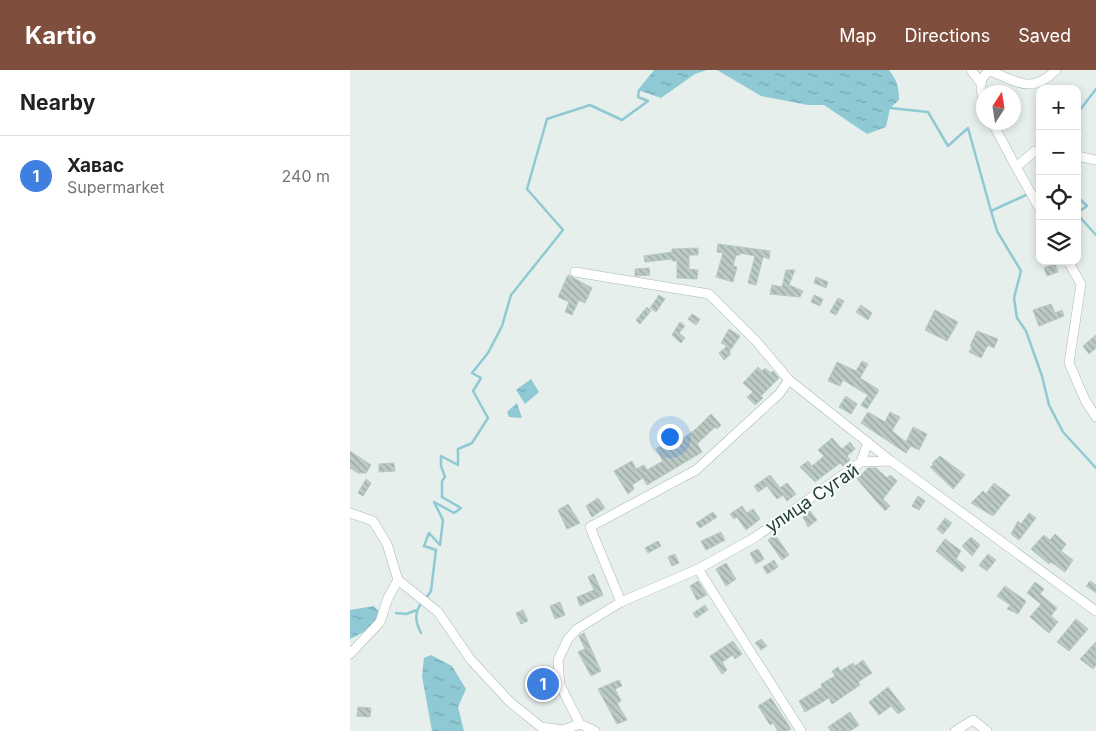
<!DOCTYPE html>
<meta charset="utf-8">
<style>
body{margin:0;font-family:Inter,sans-serif;background:#f2f2f2;color:#222}
.controls{position:absolute;right:15px;top:15px;display:grid;overflow:hidden;border-radius:10px;box-shadow:0 2px 8px #0003}
.controls button{width:45px;height:45px;display:grid;place-items:center;padding:0;border:0;border-bottom:1px solid #e0e0e0;background:#fff;color:#222;font:25px sans-serif}
.compass{position:absolute;left:626px;top:15px;width:45px;height:45px;border-radius:50%;background:#fff;box-shadow:0 2px 8px #0003;rotate:12deg}
.you{position:absolute;left:319px;top:366px;width:18px;height:18px;margin:-12px;border:4px solid #fff;border-radius:50%;background:#1a73e8;box-shadow:0 0 0 8px #1a73e833}
.badge{display:grid;place-items:center;width:32px;height:32px;border-radius:50%;background:#804e3d;color:#fff;font-size:16px;font-weight:700}
.pin{position:absolute;translate:-50% -50%;border:2px solid #fff;box-shadow:0 1px 5px #0006}
.list{margin:0;padding:0;list-style:none}
h2{display:flex;justify-content:space-between;align-items:center;height:65px;margin:0;padding:0 20px;font-size:21px}
h2 small{font-size:16px;font-weight:400;color:#767676}
.list li{display:grid;grid-template-columns:32px 1fr auto;gap:15px;align-items:center;box-sizing:border-box;height:80px;padding:0 20px;border-top:1px solid #e0e0e0}
.list b{display:block;font-size:19px;white-space:nowrap}
.list p{margin:0;font-size:16px;white-space:nowrap;color:#767676}
.list em{font-size:16px;font-style:normal;color:#767676}
.icon{flex:none;width:28px;height:28px;fill:none;stroke:currentColor;stroke-width:2;stroke-linecap:round;stroke-linejoin:round}
.map{position:relative;flex:none;width:746px;height:661px;overflow:hidden}
header{display:flex;align-items:center;gap:30px;box-sizing:border-box;height:70px;padding:0 25px;background:#804e3d;color:#fff}
header strong{font-size:24px}
nav{display:flex;gap:28px;margin-inline-start:auto;font-size:18px}
main{display:flex}
aside{flex:1;background:#fff}
.map>svg:first-child{display:block}
</style>
<header>
<strong>Kartio</strong>
<nav><a>Map</a><a>Directions</a><a>Saved</a></nav>
</header>
<main>
<aside>
<h2>Nearby<small></small></h2>
<ul class="list">
<li><span class="badge" style="background:#3f7fe0">1</span><div><b>Хавас</b><p>Supermarket</p></div><em>240 m</em></li>
</ul>
</aside>
<div class="map">
<svg width="746" height="661" viewBox="0 0 746 661">
<defs>
<pattern id="water-ripples" width="26" height="14" patternUnits="userSpaceOnUse" patternTransform="scale(1.25)"><rect width="26" height="14" fill="#8ec9d4"/><path d="M2 4q2-2 4 0t4 0M15 11q2-2 4 0t4 0" fill="none" stroke="#74a5ad"/></pattern>
<pattern id="building-back-hatch" width="6" height="6" patternUnits="userSpaceOnUse" patternTransform="scale(1.25)"><rect width="6" height="6" fill="#bbcac4"/><path d="M-1 5l2 2M0 0l6 6M5-1l2 2" fill="none" stroke="#98a6a0"/></pattern>
</defs>
<rect width="100%" height="100%" fill="#e6efeb"/>
<!-- water -->
<path fill="url(#water-ripples)" d="M304,0H357L345,4L311,28L288,20Z
M367,0H539C547,10 549,18 549,30L540,38L536,57L517,64L474,35H458L411,26Z
M181,309L189,322L175,334L166,320Z
M167,333L172,348L159,347L157,342Z
M24,536L29,542C25,557 13,563 0,569V540Z
M81,585L102,596L116,619L108,637L114,661H82L72,606L74,588Z"/>
<g fill="none" stroke-linecap="round" stroke-linejoin="round">
<!-- stream -->
<path stroke="#8ec9d4" stroke-width="2.5" d="M540,35V38L578,42L598,76L618,58L641,141L678,124
M727,44L746,19
M727,126L737,136L727,143
M641,141L647,161L671,201L664,228L667,248L676,261L692,306L699,335L713,362L746,398
M727,144L746,165
M76,528L81,521L86,480L74,476L79,463L90,475L93,450L84,432L104,443L111,438L92,427V411L95,407L91,396V386L108,395V379L122,373L138,348L123,321L131,308L122,303L138,283L152,256L161,225L213,160L177,119L197,49L240,35L272,50L298,31L288,27L289,20
M46,543L56,544L67,540
M71,563C65,551 64,543 72,532"/>
</g>
<!-- building -->
<path fill="url(#building-back-hatch)" stroke="#b8c9c2" d="M368,174L420,181L419,189L413,187L406,215L398,213L405,186L390,183V185H386L383,196L387,197L383,212L366,207L373,183L367,182Z
M348,178V185H339V199L348,200L347,209L327,208V191H322V189L295,192L294,186L322,182V179Z
M705,194L708,202L697,206L694,198Z
M299,198L300,205L285,206V199Z
M436,200H445L439,215L453,221L450,227L420,224L422,215L432,217Z
M218,205L242,218L235,233L229,230L222,245L215,242L219,232L208,227Z
M466,207L478,212L476,218L464,213Z
M309,225L315,229L306,242L300,238Z
M464,225L473,229L470,236L461,232Z
M488,228L494,231L486,245L480,242Z
M701,234L705,243L712,240L714,246L689,256L683,240Z
M511,235L522,243L518,250L506,242Z
M297,237L301,241L290,254L286,250Z
M585,240L608,252L597,271L575,260Z
M342,244L350,249L346,255L338,249Z
M330,252L335,256L329,263L335,268L331,273L322,265Z
M379,259L390,266L379,282L381,284L374,290L369,283L377,276L371,273Z
M627,261L648,269L644,278L638,275L631,288L619,282L622,277L620,276Z
M746,265V278L739,284L733,276Z
M512,291L518,294L510,308L529,320L517,339L511,335L518,325L493,310L490,316L478,311L487,292L506,301Z
M408,297L412,301L415,298L421,303L423,301L429,308L411,326L413,328L405,335L397,327L403,322L393,313Z
M496,326L507,334L501,344L489,337Z
M518,342L535,352L540,342L550,347L542,361L556,372L563,357L577,364L569,380L561,376L556,383L511,353Z
M361,344L371,355L367,359L365,357L347,374L352,382L297,415L293,408L282,415L284,419L278,424L264,401L282,391L286,399L294,395L297,400L313,391L306,379L312,375L316,381L330,373L329,371L346,359Z
M482,368L492,379L500,372L505,379L497,386L500,390L493,396L490,393L465,412L450,397L458,391L462,396L474,386L468,380Z
M0,381L21,395L16,403H8L0,398Z
M590,386L615,405L603,419L580,397L584,394L582,393Z
M44,393L45,401L29,402V394Z
M518,398H526L537,408L540,405L547,411L533,429L540,436L535,441L507,409Z
M420,405L430,418L437,413L446,424L437,431L433,425L427,429L417,416L408,422L404,416Z
M16,409L21,413L13,426L8,423Z
M644,413L660,425L643,446L621,433L633,421L636,424Z
M568,426L575,431L569,440L562,436Z
M248,428L255,438L242,447L236,436Z
M218,434L230,453L217,459L208,440Z
M392,436L397,443L403,439L410,449L396,460L387,447L384,449L380,444Z
M460,441L467,450L458,457L453,447Z
M363,442L367,447L350,458L346,453Z
M679,443L686,448L669,470L661,464L668,451L671,454Z
M595,448L602,453L593,464L587,459Z
M371,462L375,470L356,480L351,471Z
M705,464L716,474L711,481L723,490L715,502L701,492L699,494L681,479L694,465L700,470Z
M425,465L439,485L432,490L418,470Z
M621,467L630,475L622,486L612,476Z
M595,469L611,481L606,489L616,497L612,502L586,481Z
M308,471L311,476L298,483L295,478Z
M408,479L414,489L406,494L400,483Z
M325,484L329,493L322,496L318,487Z
M638,484L646,490L637,501L629,495Z
M424,490L428,497L417,504L413,497Z
M376,493L386,509L376,516L366,499Z
M244,504L253,525L230,536L227,527L244,520L238,507Z
M348,511L357,525L347,530L340,516Z
M740,511L746,515V523L736,516Z
M685,512L694,519L690,524L707,538L701,546L708,552L699,563L680,547L691,534L677,523Z
M655,516L676,531L668,544L657,539L660,535L647,526Z
M210,532L215,545L205,549L200,536Z
M355,535L358,540L346,548L343,543Z
M173,540L178,551L171,554L166,543Z
M726,549L738,559L719,581L707,572Z
M234,563L251,601L241,606L228,582L235,579L229,566Z
M411,569L417,576L411,580L405,573Z
M383,571L392,584L385,589L383,585L372,592L377,600L372,604L360,586Z
M746,572V595L743,599L730,589Z
M513,590L522,603L508,612L510,615L482,634L479,628L455,642L449,631L472,617L471,614L485,606L482,601L488,597L490,601L503,593L505,596Z
M185,608H197V618H185Z
M269,610L272,616L265,619L271,631L267,633L277,650L267,654L248,619Z
M538,617L555,639L548,644L541,636L529,645L519,632Z
M421,628L441,659L438,661H428L423,653L420,655L408,636Z
M8,637L21,638L20,647L7,646Z
M500,642L509,655L500,661H481L478,657Z"/>
<g fill="none" stroke-linecap="round" stroke-linejoin="round">
<!-- minor casing -->
<g stroke="#a8b8b2" stroke-width="10">
<path id="minor" d="M621,0L630,12
M634,32C630,20 628,7 640,1C667,11 681,25 706,0
M642,52L666,97
M690,81H685L666,97L690,139
M727,86L746,90
M718,191L731,214L719,293L735,330L746,347
M225,202L359,224L406,271L439,310L541,391L746,541
M511,392L518,372
M0,443L23,451L37,474L48,510L88,542L121,590L160,632L191,657L213,660L230,654
M348,499L451,661
M271,532L240,457L346,400L429,324L439,310
M0,584L30,552L38,528L48,510
M245,661L230,654L210,615L208,590L218,569L227,559L271,532L348,499L404,468L511,392L541,391
M605,661L623,650L637,661"/>
</g>
<!-- minor -->
<use href="#minor" stroke="#fff" stroke-width="9"/>
</g>
<g text-anchor="middle" dominant-baseline="central" stroke-width="4" stroke-linejoin="round" paint-order="stroke">
<!-- street labels -->
<g font-size="18" fill="#24423a" stroke="#f7fbf9">
<text transform="translate(462 428) rotate(-34)">улица Сугай</text>
</g>
</g>
</svg>
<div class="controls">
<button>+</button>
<button>−</button>
<button><svg class="icon" aria-label="locate" viewBox="0 0 24 24"><circle cx="12" cy="12" r="6"/><path d="M12 2v4M12 18v4M2 12h4M18 12h4"/></svg></button>
<button><svg class="icon" aria-label="layers" viewBox="0 0 24 24"><path d="M12 4l9 5-9 5-9-5zM3 14l9 5 9-5"/></svg></button>
</div>
<svg class="compass" viewBox="-18 -18 36 36"><path d="M0-13l5 13h-10z" fill="#e53935"/><path d="M0 13l5-13h-10z" fill="#767676"/></svg>
<div class="you"></div>
<div class="pin badge" style="left:193px;top:614px;background:#3f7fe0">1</div>
</div>
</main>
